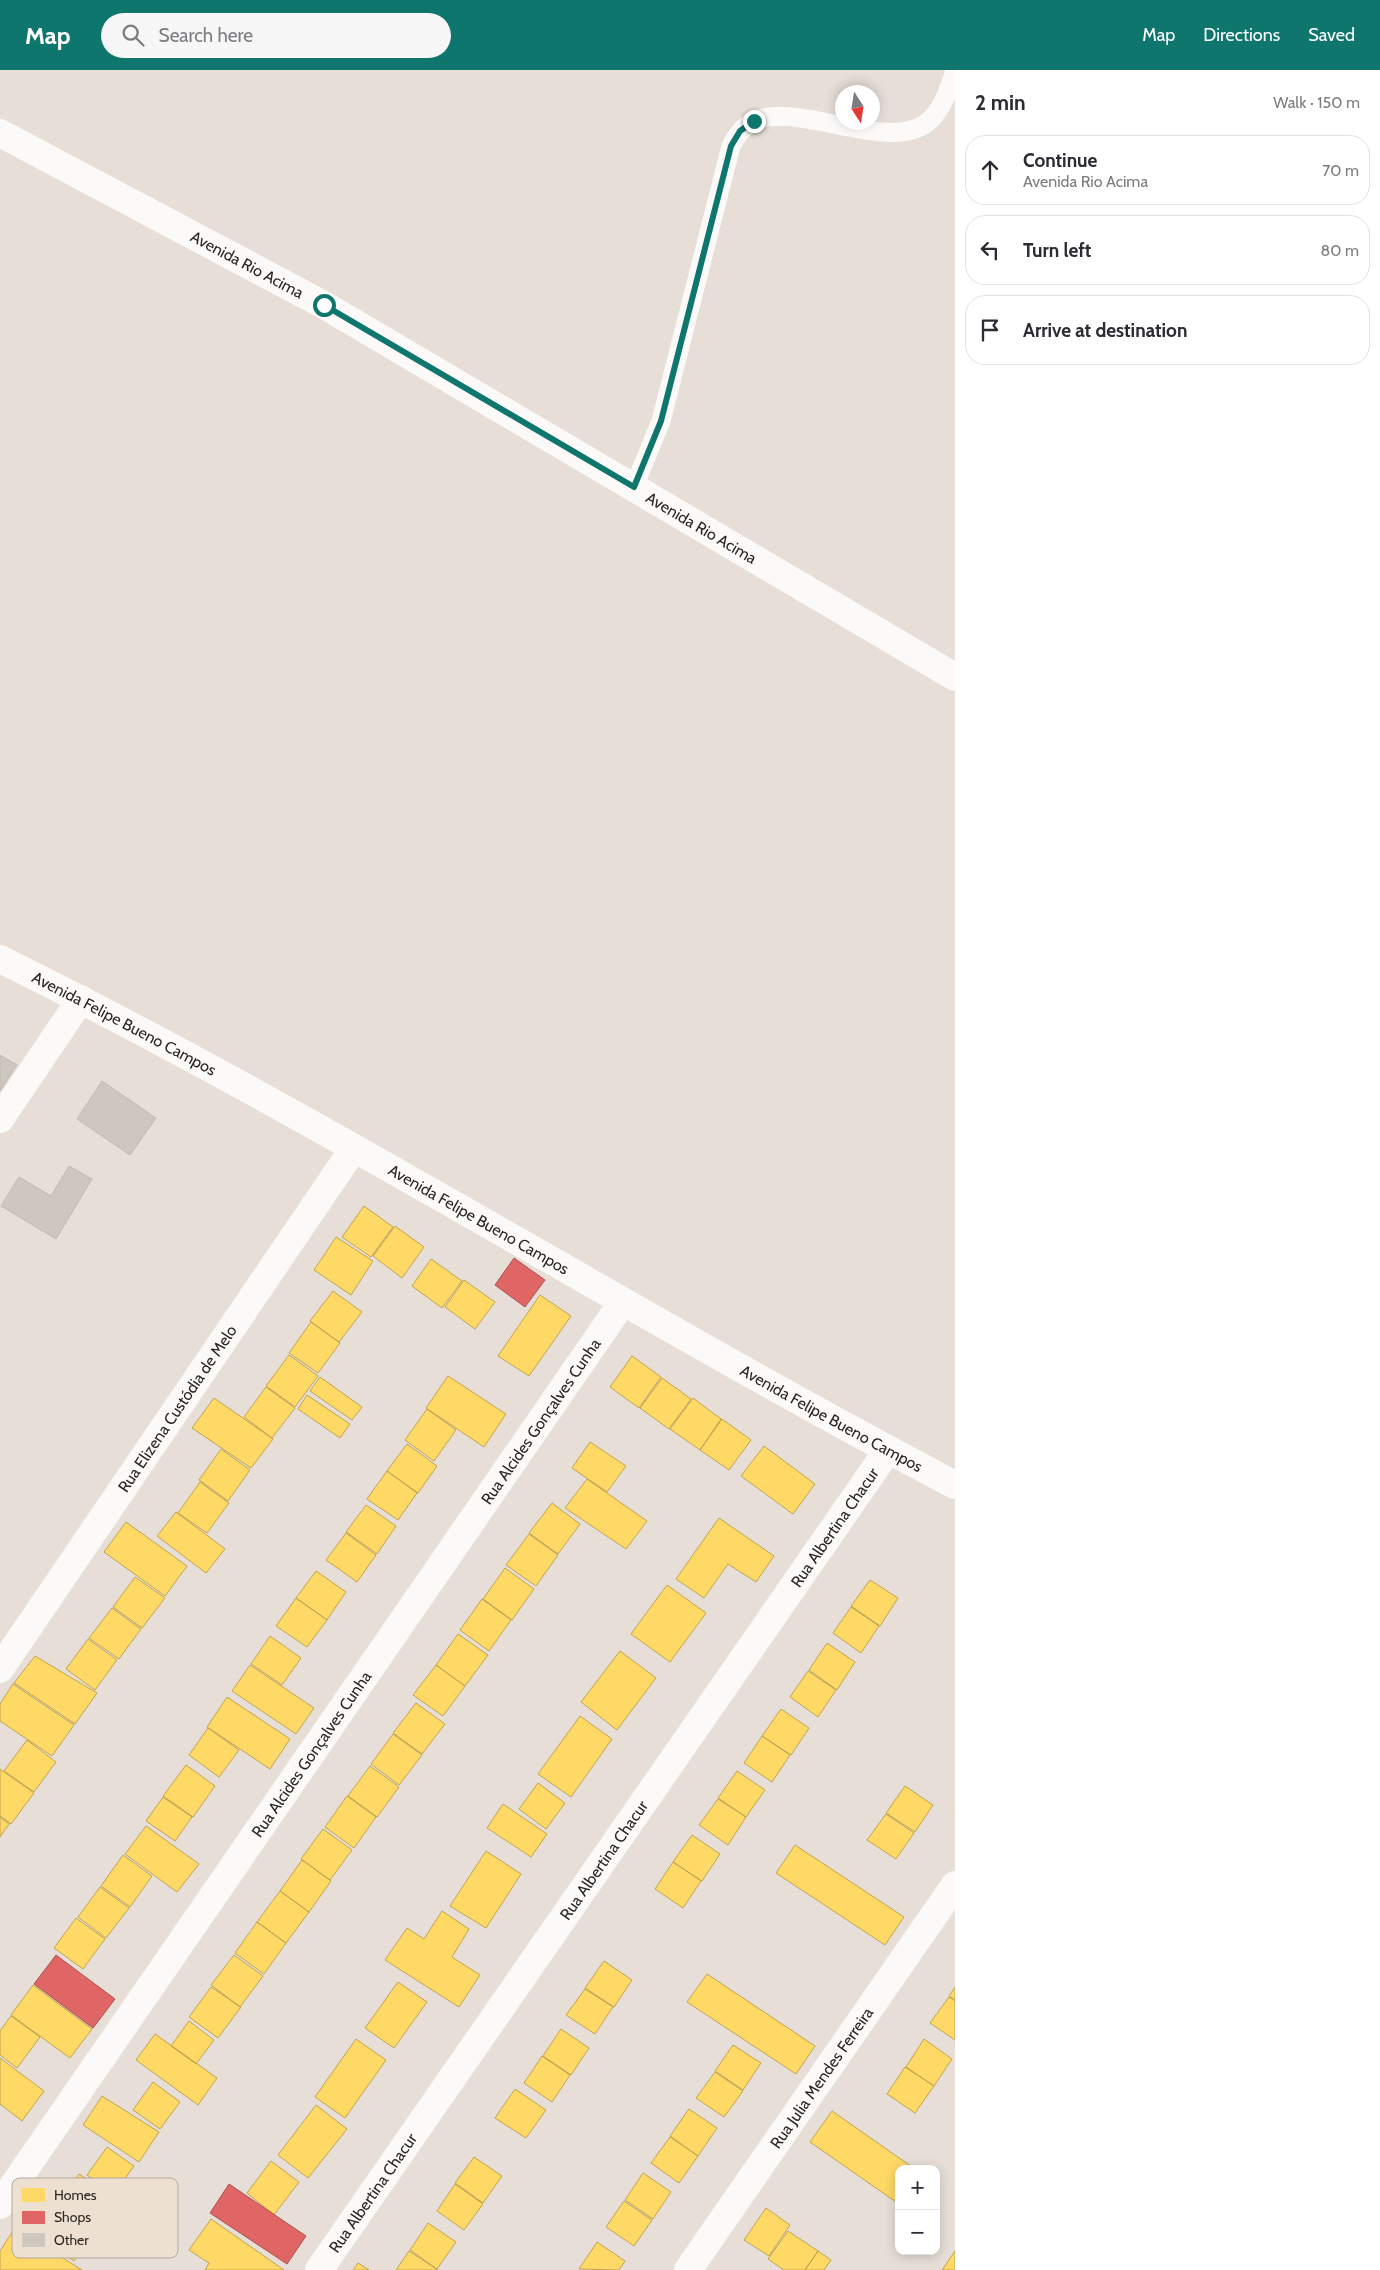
<!DOCTYPE html>
<meta charset="utf-8">
<style>
body{margin:0;font-family:Cabin,sans-serif;background:#f7f7f7;color:#2b2b33}
.controls{position:absolute;right:15px;bottom:15px;display:grid;overflow:hidden;border-radius:10px;box-shadow:0 2px 12px #0003}
.controls button{width:45px;height:45px;display:grid;place-items:center;padding:0;border:0;border-bottom:1px solid #e1e1e2;background:#fff;color:#2b2b33;font:25px sans-serif}
.compass{position:absolute;left:835px;top:15px;width:45px;height:45px;border-radius:50%;background:#fff;box-shadow:0 2px 12px #0003;rotate:168deg}
.stop{position:absolute;width:15px;height:15px;margin:-11px;border:4px solid #0f766e;border-radius:50%;background:#fff}
.stop.end{background:#0f766e;border-color:#fff;box-shadow:0 1px 5px #0008}
.list{margin:0;padding:0;list-style:none}
h2{display:flex;justify-content:space-between;align-items:center;height:65px;margin:0;padding:0 20px;font-size:21px}
h2 small{font-size:16px;font-weight:400;color:#7c7c81}
.list li{display:grid;grid-template-columns:32px 1fr auto;gap:15px;align-items:center;box-sizing:border-box;height:70px;margin:0 10px 10px;padding:0 10px;border:1px solid #e1e1e2;border-radius:20px}
.list b{display:block;font-size:19px;white-space:nowrap}
.list p{margin:0;font-size:16px;white-space:nowrap;color:#7c7c81}
.list em{font-size:16px;font-style:normal;color:#7c7c81}
.icon{flex:none;width:28px;height:28px;fill:none;stroke:currentColor;stroke-width:2;stroke-linecap:round;stroke-linejoin:round}
.map{position:relative;flex:none;width:955px;height:2200px;overflow:hidden}
header{display:flex;align-items:center;gap:30px;box-sizing:border-box;height:70px;padding:0 25px;background:#0f766e;color:#fff}
header strong{font-size:24px}
nav{display:flex;gap:28px;margin-inline-start:auto;font-size:18px}
.search{width:350px;height:45px;background:#f7f7f7;display:flex;align-items:center;gap:12px;box-sizing:border-box;padding:0 18px;border-radius:28px;color:#7c7c81;font-size:19px}
main{display:flex}
aside{flex:1;background:#fff}
.map>svg:first-child{display:block}
</style>
<header>
<strong>Map</strong>
<div class="search"><svg class="icon" aria-label="search" viewBox="0 0 24 24"><circle cx="10" cy="10" r="6"/><path d="M15 15l6 6"/></svg>Search here</div>
<nav><a>Map</a><a>Directions</a><a>Saved</a></nav>
</header>
<main>
<div class="map">
<svg width="955" height="2200" viewBox="0 0 955 2200">
<rect width="100%" height="100%" fill="#e7dfd7"/>
<!-- homes -->
<path fill="#ffd966" stroke="#bfa351" d="M364,1136L393,1157L371,1187L342,1167Z
M395,1156L424,1177L402,1208L373,1186Z
M336,1167L373,1191L351,1225L314,1200Z
M431,1189L462,1211L442,1238L412,1216Z
M464,1210L495,1232L475,1259L445,1237Z
M333,1221L362,1242L339,1272L310,1251Z
M540,1225L571,1246L529,1306L498,1286Z
M311,1252L340,1273L318,1303L289,1283Z
M289,1285L318,1306L295,1337L266,1316Z
M632,1286L661,1307L639,1338L610,1317Z
M448,1306L506,1344L484,1377L426,1338Z
M320,1307L362,1337L352,1350L310,1321Z
M662,1308L691,1329L669,1359L640,1338Z
M266,1317L295,1338L272,1368L244,1347Z
M307,1325L350,1354L340,1368L298,1339Z
M214,1328L273,1369L251,1398L192,1358Z
M693,1328L721,1349L700,1380L670,1359Z
M427,1339L456,1360L434,1391L405,1370Z
M722,1349L751,1370L729,1400L700,1380Z
M590,1372L626,1396L607,1422L572,1398Z
M407,1374L437,1396L418,1423L387,1401Z
M764,1376L815,1414L793,1444L741,1406Z
M221,1379L250,1400L228,1431L199,1410Z
M387,1401L417,1423L398,1450L367,1429Z
M587,1409L647,1451L626,1479L565,1438Z
M200,1412L229,1433L207,1463L178,1443Z
M552,1433L580,1454L558,1484L529,1463Z
M366,1435L396,1456L377,1484L346,1462Z
M176,1442L225,1479L206,1503L157,1466Z
M719,1448L774,1486L756,1512L728,1494L704,1528L676,1509Z
M126,1452L187,1496L165,1526L104,1482Z
M346,1463L376,1485L357,1512L326,1490Z
M529,1464L558,1485L536,1516L506,1495Z
M505,1498L534,1519L512,1550L483,1529Z
M316,1501L346,1522L327,1550L296,1528Z
M135,1507L165,1528L142,1558L113,1537Z
M870,1510L898,1528L880,1556L851,1536Z
M667,1515L706,1543L670,1592L631,1564Z
M296,1528L327,1550L307,1577L276,1556Z
M482,1529L511,1550L489,1581L460,1560Z
M851,1537L879,1556L861,1583L833,1563Z
M112,1538L141,1559L119,1589L89,1568Z
M458,1564L488,1585L465,1616L436,1595Z
M270,1566L301,1588L282,1615L251,1594Z
M88,1569L117,1590L95,1620L66,1599Z
M827,1573L855,1592L837,1620L809,1600Z
M620,1581L656,1608L617,1660L581,1632Z
M35,1586L97,1623L75,1654L14,1613Z
M250,1595L314,1638L296,1664L232,1621Z
M436,1595L465,1616L443,1646L413,1625Z
M808,1601L836,1620L818,1647L790,1627Z
M13,1614L74,1655L52,1686L0,1651V1634Z
M227,1627L290,1669L270,1699L207,1657Z
M416,1633L445,1654L422,1684L393,1663Z
M781,1639L809,1658L791,1685L762,1666Z
M580,1646L612,1669L571,1727L538,1704Z
M208,1658L239,1680L219,1707L189,1685Z
M393,1664L422,1685L399,1715L371,1694Z
M762,1666L790,1685L772,1712L744,1693Z
M27,1670L56,1692L34,1722L4,1701Z
M186,1695L215,1716L193,1747L163,1726Z
M370,1696L399,1717L377,1747L348,1726Z
M0,1699L34,1723L11,1754L0,1746Z
M737,1701L765,1720L746,1747L718,1728Z
M538,1713L565,1733L546,1759L519,1739Z
M905,1716L933,1735L915,1762L886,1743Z
M347,1726L376,1747L354,1778L325,1757Z
M163,1727L192,1747L175,1771L146,1751Z
M718,1729L746,1747L728,1775L699,1755Z
M503,1734L547,1764L531,1787L487,1758Z
M886,1744L914,1763L896,1789L867,1770Z
M0,1747L9,1754L0,1767Z
M146,1756L199,1794L177,1822L125,1784Z
M323,1759L352,1780L330,1810L301,1789Z
M692,1765L720,1784L702,1811L673,1792Z
M795,1775L904,1847L885,1875L776,1803Z
M486,1781L521,1804L486,1858L450,1836Z
M123,1785L152,1806L130,1837L101,1816Z
M302,1790L331,1811L309,1842L280,1821Z
M673,1792L701,1811L683,1838L655,1819Z
M100,1817L129,1838L106,1868L78,1847Z
M280,1821L309,1842L286,1873L257,1852Z
M442,1841L469,1859L452,1887L480,1905L459,1937L385,1890L407,1858L424,1869Z
M76,1848L105,1869L83,1899L54,1878Z
M257,1852L286,1873L264,1904L235,1883Z
M234,1885L263,1906L240,1937L211,1915Z
M604,1891L632,1910L614,1937L585,1918Z
M707,1904L815,1976L796,2004L687,1932Z
M398,1912L427,1932L394,1978L365,1958Z
M33,1915L92,1959L70,1988L11,1945Z
M211,1917L241,1937L218,1968L189,1947Z
M955,1917V1930L949,1926Z
M585,1919L613,1937L595,1964L566,1945Z
M949,1927L955,1931V1970L930,1953Z
M11,1946L40,1967L17,1998L0,1985V1961Z
M189,1951L214,1970L196,1994L171,1976Z
M561,1959L589,1978L571,2005L543,1986Z
M155,1964L217,2008L198,2035L136,1990Z
M356,1969L386,1990L345,2048L315,2027Z
M924,1969L952,1989L934,2016L906,1997Z
M733,1975L761,1993L743,2020L715,2001Z
M542,1986L570,2005L552,2032L524,2013Z
M0,1988L44,2021L22,2051L0,2034Z
M905,1997L934,2016L915,2043L887,2024Z
M715,2002L743,2021L724,2047L696,2028Z
M153,2012L180,2032L160,2059L133,2040Z
M515,2019L546,2040L526,2068L495,2048Z
M102,2026L159,2062L139,2092L83,2055Z
M316,2035L347,2059L308,2108L278,2085Z
M689,2039L717,2058L698,2086L670,2066Z
M832,2041L915,2099H899V2134L810,2072Z
M670,2067L698,2086L679,2113L651,2093Z
M107,2077L134,2096L114,2124L87,2105Z
M474,2087L502,2106L483,2133L455,2113Z
M271,2091L299,2112L274,2145L247,2123Z
M643,2103L671,2122L653,2149L625,2130Z
M79,2104L136,2141L114,2175L56,2137Z
M455,2114L483,2134L464,2160L437,2141Z
M624,2131L652,2150L634,2176L606,2157Z
M766,2138L790,2155L769,2186L744,2170Z
M59,2145L91,2168L74,2191L41,2168Z
M211,2149L284,2200H205L209,2193L189,2180Z
M428,2153L456,2172L437,2199L410,2180Z
M15,2158L82,2200H0V2181Z
M788,2161L818,2181L805,2200H784L768,2189Z
M597,2172L625,2191L619,2200L579,2199Z
M409,2181L438,2200H396Z
M818,2181L831,2190L824,2200H805Z
M955,2181V2200H942Z
M358,2193L369,2200H353Z"/>
<!-- shops -->
<path fill="#e06666" stroke="#aa5351" d="M514,1188L545,1210L525,1237L495,1215Z
M56,1885L115,1929L93,1958L34,1914Z
M229,2114L306,2166L287,2194L210,2143Z"/>
<!-- building -->
<path fill="#cdc7c0" stroke="#bfbab3" d="M0,985L17,995L0,1021Z
M102,1011L156,1048L130,1085L77,1049Z
M69,1096L92,1109L56,1169L1,1136L19,1107L51,1126Z"/>
<g fill="none" stroke-linecap="round" stroke-linejoin="round">
<!-- service -->
<path stroke="#fbfaf9" stroke-width="19" d="M634,417L661,351L731,76C737,65 743,56 754,51C798,30 894,87 931,49C944,36 949,18 955,1"/>
<!-- minor -->
<g stroke="#fbfaf9" stroke-width="28">
<path id="s1" d="M0,63L324,235L955,607"/>
<path id="s2" d="M0,889C326,1050 633,1246 955,1415"/>
<path d="M0,1049L81,929"/>
<path id="s3" d="M0,1599L354,1078"/>
<path id="s4" d="M0,2135L622,1233"/>
<path id="s5" d="M319,2200L888,1380"/>
<path id="s6" d="M688,2200L955,1815"/>
</g>
</g>
<g fill="none" stroke-linecap="round" stroke-linejoin="round">
<!-- route -->
<path stroke="#0f766e" stroke-width="6" d="M324,235L634,417L661,351L731,76L740,61L754,51"/>
</g>
<g text-anchor="middle" dominant-baseline="central" stroke-width="5" stroke-linejoin="round" paint-order="stroke">
<!-- street labels -->
<g font-size="16" fill="#2b2620" stroke="#eee0d0">
<text stroke="none"><textPath href="#s1" startOffset="280">Avenida Rio Acima</textPath></text>
<text stroke="none"><textPath href="#s1" startOffset="805">Avenida Rio Acima</textPath></text>
<text stroke="none"><textPath href="#s2" startOffset="140">Avenida Felipe Bueno Campos</textPath></text>
<text stroke="none"><textPath href="#s2" startOffset="545">Avenida Felipe Bueno Campos</textPath></text>
<text stroke="none"><textPath href="#s3" startOffset="315">Rua Elizena Custódia de Melo</textPath></text>
<text stroke="none"><textPath href="#s2" startOffset="950">Avenida Felipe Bueno Campos</textPath></text>
<text stroke="none"><textPath href="#s4" startOffset="952">Rua Alcides Gonçalves Cunha</textPath></text>
<text stroke="none"><textPath href="#s5" startOffset="904">Rua Albertina Chacur</textPath></text>
<text stroke="none"><textPath href="#s4" startOffset="548">Rua Alcides Gonçalves Cunha</textPath></text>
<text stroke="none"><textPath href="#s5" startOffset="499">Rua Albertina Chacur</textPath></text>
<text stroke="none"><textPath href="#s6" startOffset="234">Rua Julia Mendes Ferreira</textPath></text>
<text stroke="none"><textPath href="#s5" startOffset="94">Rua Albertina Chacur</textPath></text>
</g>
</g>
<!-- legend -->
<rect x="12" y="2108" width="166" height="80" rx="8" fill="#eee0d0" stroke="#b4a89b" stroke-width="1"/>
<rect x="22" y="2118" width="23" height="14" fill="#ffd966"/>
<rect x="22" y="2141" width="23" height="13" fill="#e06666"/>
<rect x="22" y="2163" width="23" height="14" fill="#cdc7c0"/>
<g font-size="14" fill="#2b2620">
<text x="54" y="2130">Homes</text>
<text x="54" y="2152">Shops</text>
<text x="54" y="2175">Other</text>
</g>
</svg>
<div class="controls">
<button>+</button>
<button>−</button>
</div>
<svg class="compass" viewBox="-18 -18 36 36"><path d="M0-13l5 13h-10z" fill="#e53935"/><path d="M0 13l5-13h-10z" fill="#7c7c81"/></svg>
<div class="stop" style="left:324px;top:235px"></div>
<div class="stop end" style="left:754px;top:51px"></div>
</div>
<aside>
<h2>2 min<small>Walk · 150 m</small></h2>
<ul class="list">
<li><svg class="icon" aria-label="ahead" viewBox="0 0 24 24"><path d="M12 20V5M6 11l6-6 6 6"/></svg><div><b>Continue</b><p>Avenida Rio Acima</p></div><em>70 m</em></li>
<li><svg class="icon" aria-label="left" viewBox="0 0 24 24"><path d="M17 20v-9H6M10 6l-5 5 5 5"/></svg><div><b>Turn left</b></div><em>80 m</em></li>
<li><svg class="icon" aria-label="arrive" viewBox="0 0 24 24"><path d="M6 21V4h12l-3 4 3 4H6"/></svg><div><b>Arrive at destination</b></div></li>
</ul>
</aside>
</main>
